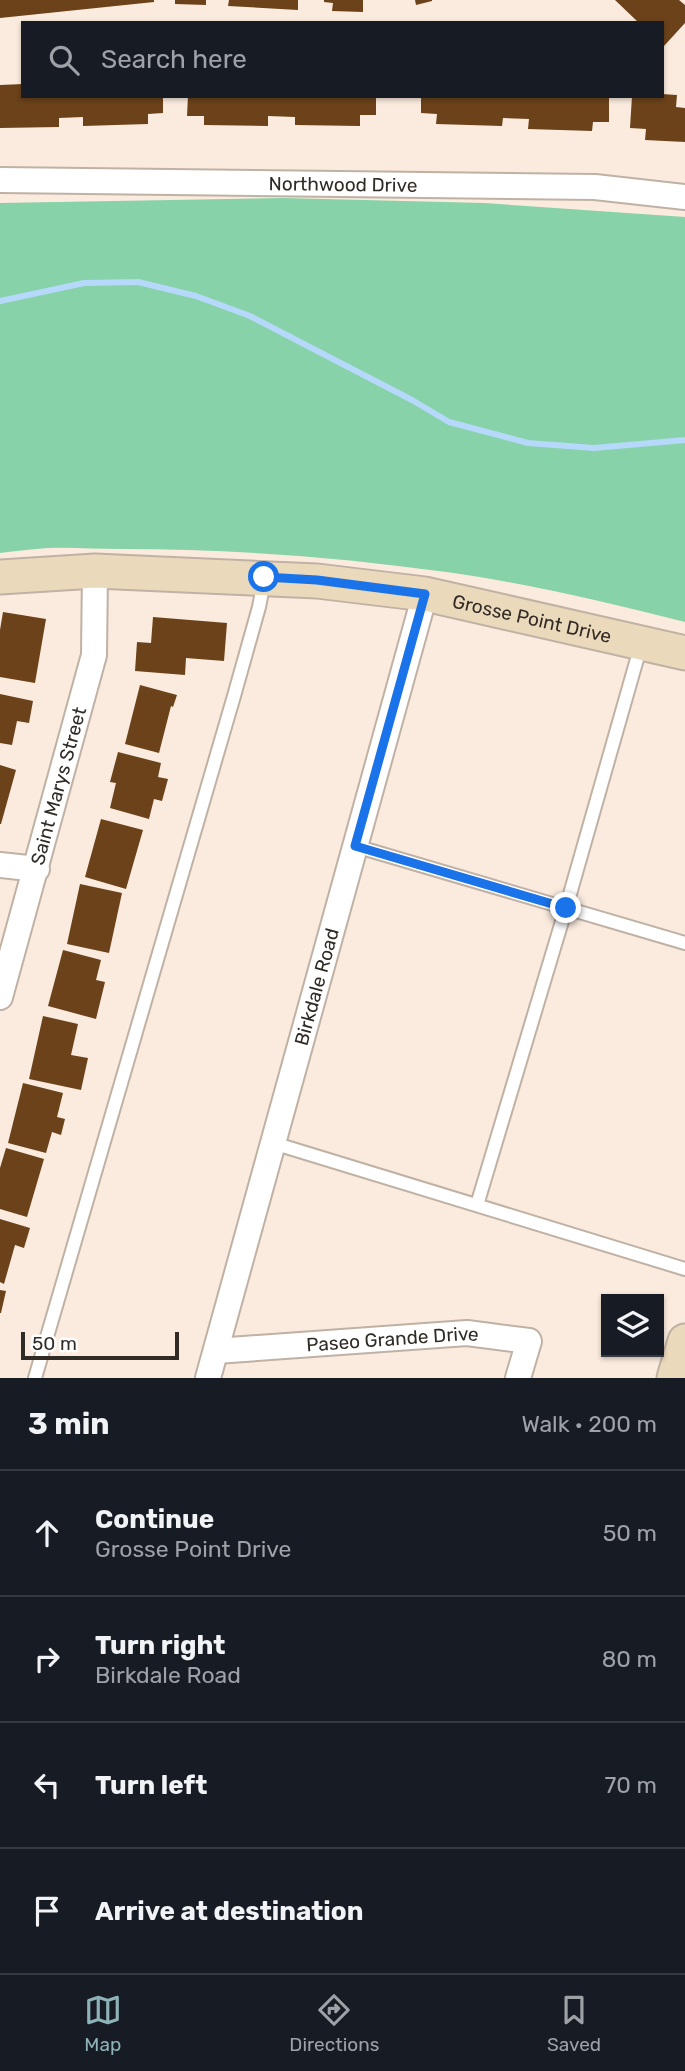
<!DOCTYPE html>
<meta charset="utf-8">
<style>
body{margin:0;font-family:Rubik,sans-serif;background:#20242c;color:#f1f3f6}
.controls{position:absolute;right:21px;bottom:21px;display:grid;overflow:hidden;border-radius:0px;box-shadow:0 2px 5px #0004}
.controls button{width:63px;height:63px;display:grid;place-items:center;padding:0;border:0;border-bottom:2px solid #363941;background:#171b24;color:#f1f3f6;font:35px sans-serif}
.scale{position:absolute;left:21px;bottom:18px;width:158px;box-sizing:border-box;padding-left:7px;border:4px solid #312b26;border-top:0;font-size:19px;line-height:24px;white-space:nowrap;color:#312b26;-webkit-text-stroke:5px #fff;paint-order:stroke}
.stop{position:absolute;width:21px;height:21px;margin:-16px;border:5px solid #1a73e8;border-radius:50%;background:#fff}
.stop.end{background:#1a73e8;border-color:#fff;box-shadow:0 2px 7px #0008}
.list{margin:0;padding:0;list-style:none}
h2{display:flex;justify-content:space-between;align-items:center;height:91px;margin:0;padding:0 28px;font-size:30px}
h2 small{font-size:23px;font-weight:400;color:#9ea1a6}
.list li{display:grid;grid-template-columns:46px 1fr auto;gap:21px;align-items:center;box-sizing:border-box;height:126px;padding:0 28px;border-top:2px solid #363941}
.list b{display:block;font-size:26px;white-space:nowrap}
.list p{margin:0;font-size:23px;white-space:nowrap;color:#9ea1a6}
.list em{font-size:23px;font-style:normal;color:#9ea1a6}
.icon{flex:none;width:38px;height:38px;fill:none;stroke:currentColor;stroke-width:2;stroke-linecap:round;stroke-linejoin:round}
.map{position:relative;flex:none;width:685px;height:1378px;overflow:hidden}
.search{position:absolute;background:#171b24;box-shadow:0 2px 5px #0004;left:21px;right:21px;top:21px;height:77px;display:flex;align-items:center;gap:18px;box-sizing:border-box;padding:0 24px;border-radius:0px;color:#9ea1a6;font-size:26px}
.sheet{height:595px;background:#171b24}
nav{display:flex;justify-content:space-around;align-items:center;box-sizing:border-box;height:98px;border-top:2px solid #363941;background:#171b24;font-size:19px;color:#9ea1a6}
nav a{display:grid;justify-items:center;gap:4px}
nav .on{color:#8db2b7}
.map>svg:first-child{display:block}
</style>
<div class="map">
<svg width="685" height="1378" viewBox="0 0 685 1378">
<rect width="100%" height="100%" fill="#faebde"/>
<!-- green -->
<path fill="#87d2a8" d="M283,198L484,203L685,217V622C606,602 526,583 446,572C338,557 230,549 122,549C97,549 72,547 48,548C32,549 16,551 0,553V203Z"/>
<g fill="none" stroke-linecap="round" stroke-linejoin="round">
<!-- stream -->
<path stroke="#b6d8fa" stroke-width="6" d="M0,301L84,283L138,282L196,296L250,316L412,400L449,422L528,443L594,448L685,440"/>
</g>
<!-- building -->
<path fill="#6b4219" d="M0,0H154V2L0,18Z
M175,0H206V5L175,4Z
M229,0H298V10L228,6Z
M324,0H363V12L332,11L333,3L324,2Z
M415,0H432V1L416,5Z
M615,0H679L685,5V23L664,46L662,23H639Z
M23,84V96H163V113L148,114V124L83,126V117L59,118V127L0,128V85Z
M662,94L677,95L676,107L685,108V142L645,140L646,129L630,128L632,96H662Z
M188,96H376V115H360V126L295,125V117L268,116V126L204,125V116H187Z
M421,96H609V122H593L592,131L528,129L529,119L503,118L502,126L436,124L437,114L421,113Z
M3,612L46,619L35,683L0,677V630Z
M153,617L227,623L224,661L186,658L185,675L135,671L137,642L151,643Z
M140,685L177,695L173,707L171,706L159,753L125,744Z
M0,694L33,701L29,723L17,721L12,745L0,743Z
M118,752L161,763L158,777L168,779L162,801L154,799L149,819L110,808L116,783L110,782Z
M0,765L16,770L1,824H0Z
M101,819L143,830L126,889L85,877Z
M80,884L122,893L109,953L67,944Z
M63,950L101,960L96,980L105,982L96,1019L48,1006Z
M43,1016L78,1024L71,1055L88,1058L81,1090L29,1079Z
M23,1083L63,1093L57,1117L65,1119L61,1135L52,1132L46,1153L8,1143Z
M6,1148L44,1159L27,1217L0,1209V1168Z
M0,1219L30,1228L24,1248L15,1245L4,1284L0,1282Z
M0,1290L6,1291L1,1313H0Z"/>
<g fill="none" stroke-linecap="round" stroke-linejoin="round">
<!-- lane casing -->
<g stroke="#c0b1a5" stroke-width="16">
<path id="lane" d="M355,846L685,943
M273,1143L685,1269
M477,1205L566,908L641,645
M35,1378L234,696L259,607L264,581"/>
</g>
<!-- street casing -->
<g stroke="#c0b1a5" stroke-width="28">
<g id="street">
<path id="s1" d="M0,180L595,187L685,197"/>
<path d="M0,865L37,869"/>
<path id="s2" d="M0,997L94,655L95,571"/>
<path id="s3" d="M216,1351L467,1333L529,1341L518,1378"/>
<path id="s4" d="M208,1378L425,594"/>
</g>
</g>
<!-- secondary casing -->
<g stroke="#c0b1a5" stroke-width="37">
<g id="secondary">
<path id="s5" d="M0,577L95,571L317,581L425,594L685,653"/>
<path d="M674,1378L685,1341"/>
</g>
</g>
<!-- lane -->
<use href="#lane" stroke="#fff" stroke-width="12"/>
<!-- street -->
<use href="#street" stroke="#fff" stroke-width="24"/>
<!-- secondary -->
<use href="#secondary" stroke="#ebd9bc" stroke-width="33"/>
</g>
<g fill="none" stroke-linecap="round" stroke-linejoin="round">
<!-- route -->
<path stroke="#1a73e8" stroke-width="9" d="M264,577L317,580L425,594L355,846L566,908"/>
</g>
<g text-anchor="middle" dominant-baseline="central" stroke-width="7" stroke-linejoin="round" paint-order="stroke">
<!-- street labels -->
<g font-size="19" fill="#312b26" stroke="#fff">
<text stroke="none"><textPath href="#s1" startOffset="343">Northwood Drive</textPath></text>
<text stroke="none"><textPath href="#s5" startOffset="536">Grosse Point Drive</textPath></text>
<text stroke="none"><textPath href="#s2" startOffset="219">Saint Marys Street</textPath></text>
<text stroke="none"><textPath href="#s4" startOffset="406">Birkdale Road</textPath></text>
<text stroke="none"><textPath href="#s3" startOffset="177">Paseo Grande Drive</textPath></text>
</g>
</g>
</svg>
<div class="controls">
<button><svg class="icon" aria-label="layers" viewBox="0 0 24 24"><path d="M12 4l9 5-9 5-9-5zM3 14l9 5 9-5"/></svg></button>
</div>
<div class="scale">50 m</div>
<div class="stop" style="left:264px;top:577px"></div>
<div class="stop end" style="left:566px;top:908px"></div>
<div class="search"><svg class="icon" aria-label="search" viewBox="0 0 24 24"><circle cx="10" cy="10" r="6"/><path d="M15 15l6 6"/></svg>Search here</div>
</div>
<section class="sheet">
<h2>3 min<small>Walk · 200 m</small></h2>
<ul class="list">
<li><svg class="icon" aria-label="ahead" viewBox="0 0 24 24"><path d="M12 20V5M6 11l6-6 6 6"/></svg><div><b>Continue</b><p>Grosse Point Drive</p></div><em>50 m</em></li>
<li><svg class="icon" aria-label="right" viewBox="0 0 24 24"><path d="M7 20v-9h11M14 6l5 5-5 5"/></svg><div><b>Turn right</b><p>Birkdale Road</p></div><em>80 m</em></li>
<li><svg class="icon" aria-label="left" viewBox="0 0 24 24"><path d="M17 20v-9H6M10 6l-5 5 5 5"/></svg><div><b>Turn left</b></div><em>70 m</em></li>
<li><svg class="icon" aria-label="arrive" viewBox="0 0 24 24"><path d="M6 21V4h12l-3 4 3 4H6"/></svg><div><b>Arrive at destination</b></div></li>
</ul>
</section>
<nav>
<a class="on"><svg class="icon" aria-label="map" viewBox="0 0 24 24"><path d="M3 6l6-2 6 2 6-2v14l-6 2-6-2-6 2zM9 4v14M15 6v14"/></svg>Map</a>
<a><svg class="icon" aria-label="directions" viewBox="0 0 24 24"><path d="M12 3l9 9-9 9-9-9zM9 14v-3h6M13 9l2 2-2 2"/></svg>Directions</a>
<a><svg class="icon" aria-label="saved" viewBox="0 0 24 24"><path d="M7 4h10v16l-5-4-5 4z"/></svg>Saved</a>
</nav>
